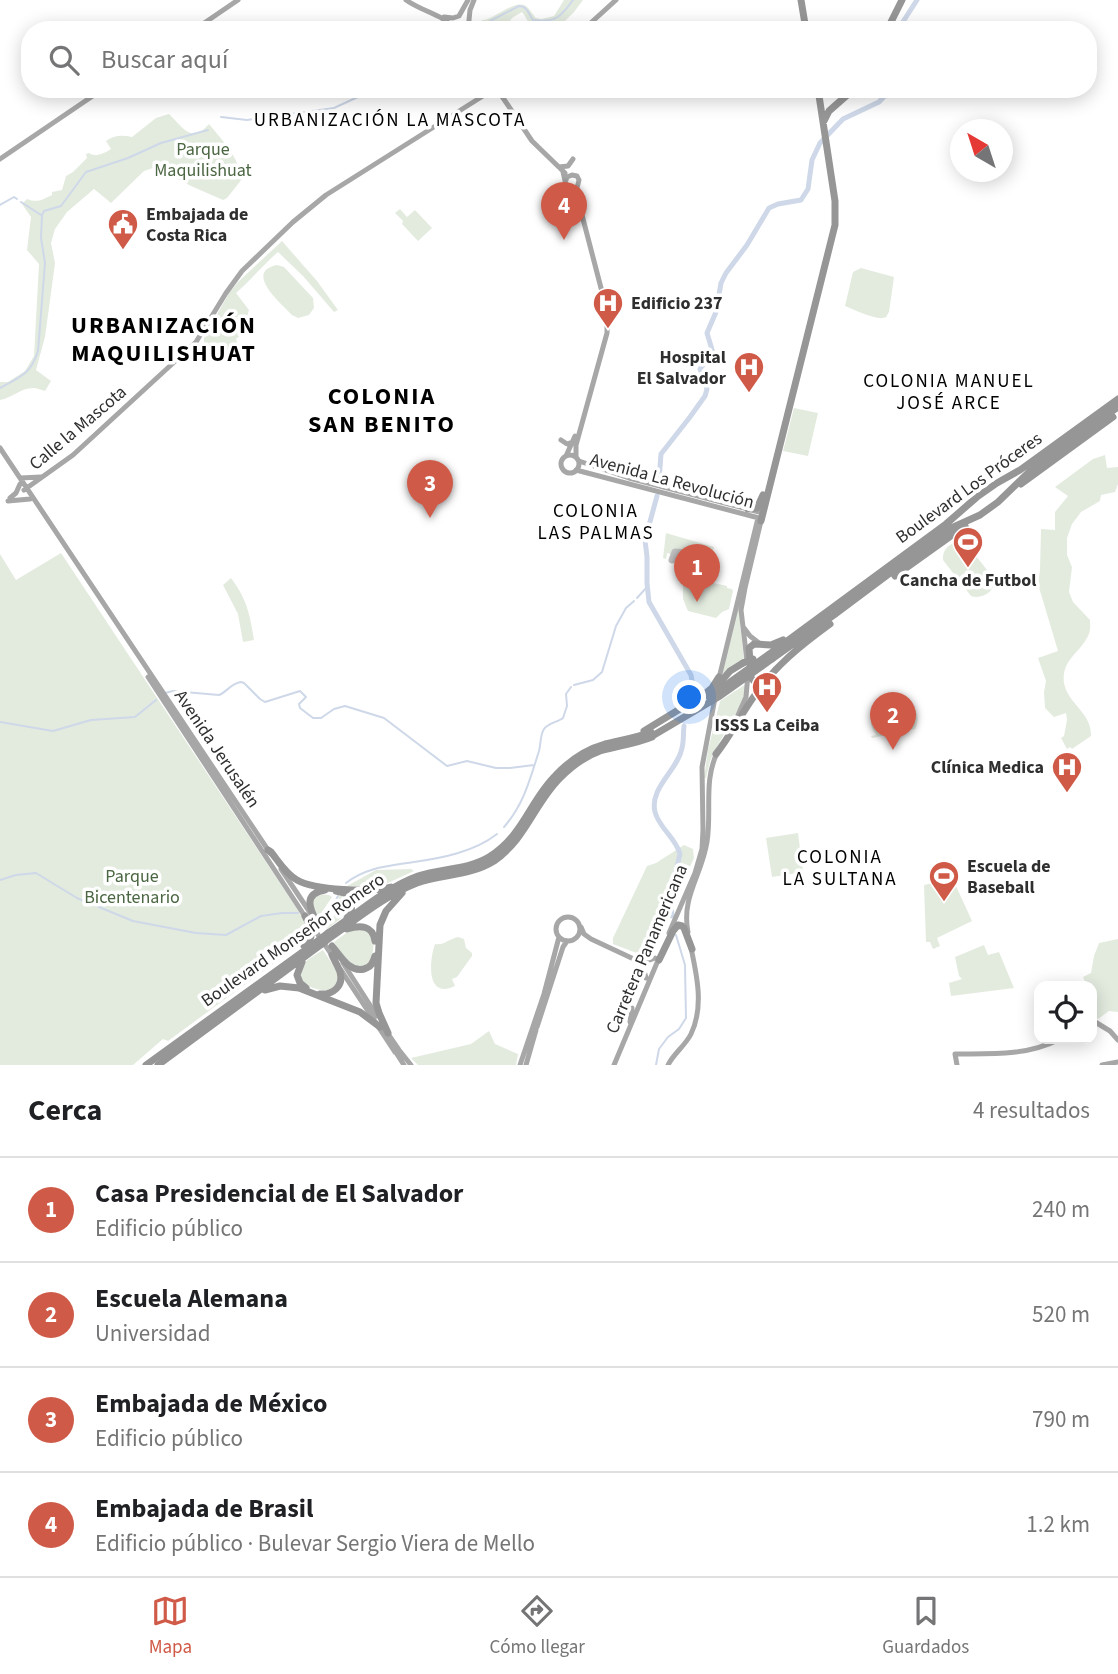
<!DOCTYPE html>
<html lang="es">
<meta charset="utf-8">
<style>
body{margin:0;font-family:"Source Sans 3",sans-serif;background:#f2f2f2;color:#202124}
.controls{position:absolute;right:21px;bottom:21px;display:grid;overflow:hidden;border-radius:14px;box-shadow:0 4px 18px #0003}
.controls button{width:63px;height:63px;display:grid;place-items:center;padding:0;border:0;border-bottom:2px solid #e0e0e0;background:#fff;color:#202124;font:35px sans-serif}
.compass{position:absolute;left:950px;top:119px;width:63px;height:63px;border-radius:50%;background:#fff;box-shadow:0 4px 18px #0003;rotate:321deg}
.you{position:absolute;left:690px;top:698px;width:24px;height:24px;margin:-18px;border:5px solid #fff;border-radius:50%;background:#1a73e8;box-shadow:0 0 0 10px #1a73e833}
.badge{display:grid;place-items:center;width:46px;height:46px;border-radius:50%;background:#d05a48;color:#fff;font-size:23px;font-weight:700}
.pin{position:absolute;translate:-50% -58px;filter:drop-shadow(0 2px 4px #0008)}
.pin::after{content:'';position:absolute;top:37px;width:24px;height:21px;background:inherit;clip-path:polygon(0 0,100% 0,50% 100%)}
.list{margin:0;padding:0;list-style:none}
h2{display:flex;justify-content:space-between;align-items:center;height:91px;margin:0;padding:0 28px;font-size:30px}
h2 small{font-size:23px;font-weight:400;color:#757577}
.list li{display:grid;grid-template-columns:46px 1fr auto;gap:21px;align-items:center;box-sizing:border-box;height:105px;padding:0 28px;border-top:2px solid #e0e0e0}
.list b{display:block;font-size:26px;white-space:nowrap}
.list p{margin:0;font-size:23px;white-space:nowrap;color:#757577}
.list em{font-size:23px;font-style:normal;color:#757577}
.icon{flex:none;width:38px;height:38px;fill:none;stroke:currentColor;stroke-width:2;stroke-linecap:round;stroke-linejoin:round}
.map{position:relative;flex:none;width:1118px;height:1065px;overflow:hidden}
.search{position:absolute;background:#fff;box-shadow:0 4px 18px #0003;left:21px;right:21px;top:21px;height:77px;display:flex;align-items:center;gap:18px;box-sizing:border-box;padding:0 24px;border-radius:28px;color:#757577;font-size:26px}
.sheet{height:511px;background:#fff}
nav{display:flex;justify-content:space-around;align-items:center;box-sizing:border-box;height:98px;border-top:2px solid #e0e0e0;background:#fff;font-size:19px;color:#757577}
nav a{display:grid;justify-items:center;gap:4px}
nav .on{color:#d05a48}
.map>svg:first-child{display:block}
</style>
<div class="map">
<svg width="1118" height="1065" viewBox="0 0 1118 1065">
<rect width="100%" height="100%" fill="#fff"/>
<!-- green -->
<path fill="#e3ebdf" d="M564,0H583L574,12L563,23L566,30H551L548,27C525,28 534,28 522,12L512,18L505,27L493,26L484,30L476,27V25L482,20C493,20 512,1 524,5C529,7 532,14 536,18L541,19L554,16Z
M169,114C182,126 191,145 209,124C222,140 239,157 242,179L227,198L223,200L191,186L159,169L153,168L144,171L111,203L94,189L67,212L55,229L51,243L55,263L45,337L36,370L51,381L45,391C41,390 37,388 33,388C21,388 12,398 0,400V382H8L25,371L34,356L39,264L27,250L31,217L22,204L27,199C37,203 42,200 52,195V192L62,190L66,176L73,172L87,158L86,154L89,153C95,158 105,153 111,149L106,141C114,135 123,135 132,137L156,118Z
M400,209L407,217L415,210L432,228L418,241L402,224L403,221L395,213Z
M282,241L317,281L338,310L334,312L303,276L278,252C263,265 251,280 236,293L249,310L247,317L251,326L236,339L238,345L221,357L204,342V338L229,293L238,282Z
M277,265L284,267L313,298L314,308L309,315L298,318L292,315C282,304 243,272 277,265Z
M861,268L894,277L889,312C888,313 887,316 886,317C879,322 853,309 845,306L853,272Z
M794,408L818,413L808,456L783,451Z
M1105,455L1107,468L1118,467V484L1115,492L1101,495L1100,501L1081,512L1072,524L1067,538V555L1072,567L1069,592L1073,602L1090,620C1090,625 1091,631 1088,636C1080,653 1061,660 1064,683C1068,704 1092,713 1091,736L1072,749L1070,747L1067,749L1061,738L1064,736L1067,720L1066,713L1054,717L1045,708L1044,692L1046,681L1038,658L1058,651L1038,584L1040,570L1041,529L1055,530V512L1068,496L1055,487L1093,459Z
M666,533L714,547L706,576L682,571L685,556L690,557L692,553L691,551L675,550L671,554L667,553L666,559L663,558Z
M960,541L966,543L994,579C996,591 982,600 971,596L943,560C942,549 950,543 960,541Z
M61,553L309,927L307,939L168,1041L163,1039L133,1065H0V554L16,580Z
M231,578C247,599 250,615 254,640L243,642L238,614L223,585Z
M688,579H695L727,586V588L732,589L733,591L729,609L722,612L716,618L688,611L683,599V581Z
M741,590L740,624L744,659L731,666L722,675Z
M746,684L743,701L715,750L710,761L706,778H704L708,750L720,701Z
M907,704C918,707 920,720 915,729L872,738L871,736L876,735C870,726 868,717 877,710Z
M798,833L803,872L772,877L766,838Z
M684,845L693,849L694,858L647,957L613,944V938L647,866L656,863Z
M946,864L972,921L937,938L940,946L933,949L930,942H926L924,885L933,883L929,870Z
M411,869L414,871L377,888L347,886L376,870Z
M319,894L329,895L332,897L322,912L327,918L333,917L341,905L337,902L340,895L345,898L349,904C347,916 336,922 327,929L314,911L312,901Z
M366,928L374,941L372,959L366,965L354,967L341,953L334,942L349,931Z
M458,937L464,939L466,948L472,953V956L457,977L452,979L455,986C426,1000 429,961 435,944C443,946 449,939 458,937Z
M1118,939V1012L1109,1011L1098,1019L1094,1016C1092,1011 1093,1008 1093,1003C1094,998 1092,992 1092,986H1087L1083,977L1091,973L1094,956L1099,943Z
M984,945L988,955L999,952L1014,988L951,996L949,983L962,979L959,976L955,957Z
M323,950L338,973V981L331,990C316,992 287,982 304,963C309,958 317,954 323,950Z
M489,1031L495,1044L518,1054L516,1065H418L411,1058L471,1044Z"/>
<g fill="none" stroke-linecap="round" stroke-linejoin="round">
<!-- stream -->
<path stroke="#ced8e8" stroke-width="2" d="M475,29L519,6C527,6 529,14 533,20C555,23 561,17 573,0
M221,117L247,120L334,108L375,89
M21,202L41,215
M0,205L14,197L17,199
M0,388C20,377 31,374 38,351L45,263L41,238L42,215L44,211L61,206L86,172L128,158L161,143L208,130
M637,598L647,587
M574,685L593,680L602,672L616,626L626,608L634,601
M165,693L173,691L219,695C227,692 231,683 241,682L244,683L260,699L265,702L300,691L306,697L299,704L300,708L313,718H321L334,709L345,706L384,718L447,766L467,761L496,768H510L534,765
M0,722L53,731L91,720L135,717L156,700
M504,827C524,804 530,779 539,751C541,744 540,735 544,729C548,723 558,722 563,718L567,706L566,694L571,687
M0,880L16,875L36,873L77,898L133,921L196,933L226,935L261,916L282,913H298
M346,883C367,867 389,866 414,862C442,858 474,852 497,834
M318,916L330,912L338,896
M656,1065L659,1049L668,1037L679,1029L686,1018L685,965L676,935"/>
<!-- river -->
<path stroke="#ced8e8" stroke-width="5" d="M899,28L917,0
M659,480L661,454L690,417L705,396L707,389L700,369L713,353L707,333L716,312L721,283L726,273L747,245L769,208L778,204L801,200L808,189L812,160L820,143L843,119L879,102L891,89
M657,496L645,540L647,557V583L649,602L691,675L693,686L692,698
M672,916L670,896L680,854C676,838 659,828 655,812C649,788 678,770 682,748C684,741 683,733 684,726"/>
<!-- taxiway -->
<path stroke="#c2c2c2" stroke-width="7" d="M672,560L675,552L686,553"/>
<!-- major -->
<path stroke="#a7a7a7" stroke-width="5" d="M406,0C423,12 442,14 457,30
M444,17L453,18L459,16L468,0
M194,30L238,0
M468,30L470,10L474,0
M583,30L616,0
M497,89L532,141L565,173
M0,159L103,89
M559,167L568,166L573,159
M563,172L566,185L571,188L574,196
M566,180L567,177L572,175L577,176L579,180L576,192L607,311V333L576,445V457
M561,440L567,444L574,442
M0,448L270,853
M561 464a9 9 0 1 1 18 0a9 9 0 1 1-18 0Z
M566,456L575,436
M579,461L629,478L763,513
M576,470L759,518
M20,478L41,477
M24,490L73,455L196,342L226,293L242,271L293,222L326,195L494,89
M10,498L16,493L20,484
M8,501L30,499
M744,628L750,636L759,643
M747,661L741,610L745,588L761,521
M148,677L306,918
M719,678L758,518
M738,715L746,697L748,674
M281,869L311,914
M556 929a12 12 0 1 1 24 0a12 12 0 1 1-24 0Z
M312,926L334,958
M581,927L584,934L591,939L638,961H647L655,958
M688,932C681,897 702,875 707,842C712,811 703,780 718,751
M669,933L695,873L702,849L703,830L702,767L715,698
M638,961L643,967L646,978
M343,963L377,1016
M341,970L395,1052
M1092,1020L1110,1031L1118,1040
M630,1022L632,1008
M537,1027L563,947L567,941
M386,1031L399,1050L411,1065
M395,1051L404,1065
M520,1065L544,994L559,937
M526,1065L536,1030
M614,1065L659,958
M668,1065C674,1053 685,1046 691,1034C704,1007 697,976 691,948
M957,1065L955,1054C991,1054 1027,1056 1060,1039
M1102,1065L1118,1062"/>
<!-- highway -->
<path stroke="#969696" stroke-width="7" d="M801,0L806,30
M887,30L902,0
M824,121L829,111L854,89
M1021,484L1113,417
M748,509L757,508L763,495
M761,521L835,225V201L818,89
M895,576L965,526
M768,655L946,524L977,497L997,483L1020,470L1118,399
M772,659L834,615L949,529L980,515L998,502L1029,472L1118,407
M764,680L756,683L751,678L749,648L754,644L771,645L783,640
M718,685L730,671L743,663
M644,731L706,693L712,688L719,677
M716,754C731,735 741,714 755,695C776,665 800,646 830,624
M268,850L271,852C279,862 286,874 297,880C314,890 372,893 391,887
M336,891L345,893L352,903L351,912L347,918
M319,927C312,913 300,894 325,890
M347,929C360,925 373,925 375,941
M328,933C357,914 385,888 418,876C441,868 468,870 489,857C524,835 530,800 556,775C569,761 587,749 605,744C621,740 636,738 651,732
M331,937C358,918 386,895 417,883C442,874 470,876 494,861C526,839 534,804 560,778C571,767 586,756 600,751C617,746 635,744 652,737
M304,946C316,937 311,927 305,916
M332,946C340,955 349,973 364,969C371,967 373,963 375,956
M659,960L673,931L678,925L682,926L684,928L692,949
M302,962L297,975L300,983L306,988
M265,990L280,986L299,988L360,1012L380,1027
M320,994C333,995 344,986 340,972C338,966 334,960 332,955
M388,1033L379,1013L376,1003L380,925L386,911L402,893
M146,1065L319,940
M158,1065L322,944"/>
<!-- highway-bridge -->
<path stroke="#969696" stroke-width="7" d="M743,663L753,659
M709,697L768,655
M654,735L720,696L772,659
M319,940L328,933
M322,944L331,937"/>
</g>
<!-- icons -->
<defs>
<g id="civic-pin" transform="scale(1.575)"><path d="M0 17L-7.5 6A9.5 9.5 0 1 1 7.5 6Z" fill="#d05a48" stroke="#fff"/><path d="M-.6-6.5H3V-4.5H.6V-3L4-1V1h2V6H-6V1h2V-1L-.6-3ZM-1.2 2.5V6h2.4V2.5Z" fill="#fff"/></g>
<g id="hospital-pin" transform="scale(1.575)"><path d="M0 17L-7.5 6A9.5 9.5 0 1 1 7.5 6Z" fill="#d05a48" stroke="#fff"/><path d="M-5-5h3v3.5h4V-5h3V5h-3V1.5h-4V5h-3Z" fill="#fff"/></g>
<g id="stadium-pin" transform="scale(1.575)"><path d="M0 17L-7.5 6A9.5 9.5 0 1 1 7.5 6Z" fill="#d05a48" stroke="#fff"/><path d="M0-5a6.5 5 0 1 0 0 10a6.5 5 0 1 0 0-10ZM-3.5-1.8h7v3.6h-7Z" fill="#fff"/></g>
</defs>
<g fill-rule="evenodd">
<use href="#civic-pin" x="123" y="224"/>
<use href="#hospital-pin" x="608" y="303"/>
<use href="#hospital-pin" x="749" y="367"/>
<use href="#stadium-pin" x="968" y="542"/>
<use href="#hospital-pin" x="767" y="687"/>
<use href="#hospital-pin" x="1067" y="767"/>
<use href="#stadium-pin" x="944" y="876"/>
</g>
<g text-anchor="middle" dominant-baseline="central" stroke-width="7" stroke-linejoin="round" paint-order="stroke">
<!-- park labels -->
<g font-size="18" fill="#4b6642" stroke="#fff">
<text x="203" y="149">Parque<tspan x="203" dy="21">Maquilishuat</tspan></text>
<text x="132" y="876">Parque<tspan x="132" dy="21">Bicentenario</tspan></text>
</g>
<!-- poi labels -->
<g font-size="18" font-weight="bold" fill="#2f2f2f" stroke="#fff" text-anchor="start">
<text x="146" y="214">Embajada de<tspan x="146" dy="21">Costa Rica</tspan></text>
<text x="631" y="303">Edificio 237</text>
<text x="726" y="357" text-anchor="end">Hospital<tspan x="726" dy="21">El Salvador</tspan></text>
<text x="968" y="580" text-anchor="middle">Cancha de Futbol</text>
<text x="767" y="725" text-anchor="middle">ISSS La Ceiba</text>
<text x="1044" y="767" text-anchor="end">Clínica Medica</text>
<text x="967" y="866">Escuela de<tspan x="967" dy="21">Baseball</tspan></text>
</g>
<!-- street labels -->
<g font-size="18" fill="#2f2f2f" stroke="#fff">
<text transform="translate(78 428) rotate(-40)">Calle la Mascota</text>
<text transform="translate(672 481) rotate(15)">Avenida La Revolución</text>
<text transform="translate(969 488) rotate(-36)">Boulevard Los Próceres</text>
<text transform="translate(217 749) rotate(56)">Avenida Jerusalén</text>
<text transform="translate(293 940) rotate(-35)">Boulevard Monseñor Romero</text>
<text transform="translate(647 949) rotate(-67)">Carretera Panamericana</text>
</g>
<!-- neighbourhood labels -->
<g font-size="19" letter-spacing="2" fill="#000" stroke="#fff">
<text x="390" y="120">URBANIZACIÓN LA MASCOTA</text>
<text x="949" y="381">COLONIA MANUEL<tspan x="949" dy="22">JOSÉ ARCE</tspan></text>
<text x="596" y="511">COLONIA<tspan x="596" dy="22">LAS PALMAS</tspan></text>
<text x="840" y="857">COLONIA<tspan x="840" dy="22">LA SULTANA</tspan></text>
</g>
<!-- district labels -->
<g font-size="24" font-weight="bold" letter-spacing="2" fill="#000" stroke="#fff">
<text x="164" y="325">URBANIZACIÓN<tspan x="164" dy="28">MAQUILISHUAT</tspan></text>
<text x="382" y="396">COLONIA<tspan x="382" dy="28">SAN BENITO</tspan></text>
</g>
</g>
</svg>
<div class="controls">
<button><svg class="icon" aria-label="locate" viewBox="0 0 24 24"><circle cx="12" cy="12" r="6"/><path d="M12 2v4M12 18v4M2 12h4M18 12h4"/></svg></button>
</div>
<svg class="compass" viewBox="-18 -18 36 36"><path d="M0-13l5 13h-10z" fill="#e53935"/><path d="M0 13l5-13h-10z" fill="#757577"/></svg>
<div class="you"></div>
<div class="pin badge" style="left:697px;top:602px">1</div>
<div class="pin badge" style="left:893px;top:750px">2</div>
<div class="pin badge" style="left:430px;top:518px">3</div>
<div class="pin badge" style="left:564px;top:240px">4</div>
<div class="search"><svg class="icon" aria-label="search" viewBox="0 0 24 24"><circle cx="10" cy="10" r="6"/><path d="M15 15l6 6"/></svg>Buscar aquí</div>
</div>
<section class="sheet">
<h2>Cerca<small>4 resultados</small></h2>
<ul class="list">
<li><span class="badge">1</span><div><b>Casa Presidencial de El Salvador</b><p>Edificio público</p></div><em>240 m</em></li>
<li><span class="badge">2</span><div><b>Escuela Alemana</b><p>Universidad</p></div><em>520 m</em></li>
<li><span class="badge">3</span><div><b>Embajada de México</b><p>Edificio público</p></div><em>790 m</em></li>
<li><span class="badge">4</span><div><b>Embajada de Brasil</b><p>Edificio público · Bulevar Sergio Viera de Mello</p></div><em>1.2 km</em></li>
</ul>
</section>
<nav>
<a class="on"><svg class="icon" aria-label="map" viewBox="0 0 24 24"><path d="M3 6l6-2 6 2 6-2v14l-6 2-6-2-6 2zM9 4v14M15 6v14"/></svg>Mapa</a>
<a><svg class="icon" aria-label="directions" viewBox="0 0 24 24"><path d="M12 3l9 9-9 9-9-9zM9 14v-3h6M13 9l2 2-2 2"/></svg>Cómo llegar</a>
<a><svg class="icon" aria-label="saved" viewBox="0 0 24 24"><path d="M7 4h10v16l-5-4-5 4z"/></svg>Guardados</a>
</nav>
